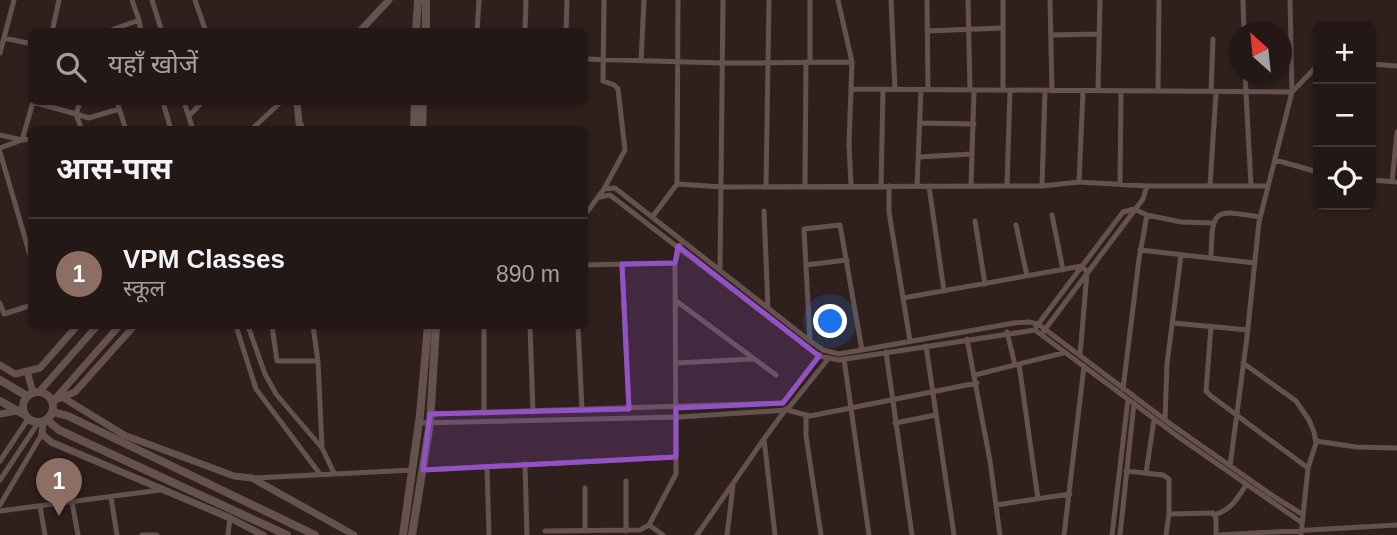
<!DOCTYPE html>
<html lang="hi">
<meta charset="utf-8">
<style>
body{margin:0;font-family:Helvetica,"Noto Sans Devanagari",sans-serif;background:#2c211f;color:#f1f3f6}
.controls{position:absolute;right:21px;top:21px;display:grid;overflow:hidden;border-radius:10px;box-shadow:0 2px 5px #0004}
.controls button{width:63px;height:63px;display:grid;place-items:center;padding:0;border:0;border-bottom:2px solid #413735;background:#241816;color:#f1f3f6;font:35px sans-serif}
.compass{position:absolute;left:1229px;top:21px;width:63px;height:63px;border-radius:50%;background:#241816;box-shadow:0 2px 5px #0004;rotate:333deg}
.you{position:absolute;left:831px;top:322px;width:24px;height:24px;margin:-18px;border:5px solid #fff;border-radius:50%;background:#1a73e8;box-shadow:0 0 0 10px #1a73e833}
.badge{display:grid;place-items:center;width:46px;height:46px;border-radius:50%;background:#ea580c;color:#fff;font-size:23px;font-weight:700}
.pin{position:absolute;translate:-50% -58px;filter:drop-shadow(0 2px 4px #0008)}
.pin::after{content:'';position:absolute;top:37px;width:24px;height:21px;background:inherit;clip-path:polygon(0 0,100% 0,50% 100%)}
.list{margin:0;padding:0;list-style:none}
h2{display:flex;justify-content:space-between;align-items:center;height:91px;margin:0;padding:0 28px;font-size:30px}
h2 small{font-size:23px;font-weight:400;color:#a3a0a1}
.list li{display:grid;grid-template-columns:46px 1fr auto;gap:21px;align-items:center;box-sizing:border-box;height:112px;padding:0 28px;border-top:2px solid #413735}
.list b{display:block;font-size:26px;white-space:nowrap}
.list p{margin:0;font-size:23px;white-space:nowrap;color:#a3a0a1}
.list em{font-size:23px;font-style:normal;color:#a3a0a1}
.icon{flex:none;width:38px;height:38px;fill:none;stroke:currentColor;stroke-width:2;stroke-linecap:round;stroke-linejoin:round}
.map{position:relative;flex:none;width:1397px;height:535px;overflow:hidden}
.search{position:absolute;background:#241816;box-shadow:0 2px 5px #0004;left:28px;top:28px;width:560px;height:77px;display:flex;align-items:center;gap:18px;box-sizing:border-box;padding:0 24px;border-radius:10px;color:#a3a0a1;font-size:26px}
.panel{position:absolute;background:#241816;box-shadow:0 2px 5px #0004;left:28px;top:126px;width:560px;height:203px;border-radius:10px}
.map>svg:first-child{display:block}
</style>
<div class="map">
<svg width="1397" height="535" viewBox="0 0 1397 535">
<rect width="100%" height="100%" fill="#30201d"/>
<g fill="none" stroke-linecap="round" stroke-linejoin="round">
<!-- minor -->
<path stroke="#65524f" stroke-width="5" d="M132,0L139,20
M152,0L162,32
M195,0L206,32
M678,0L677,184L722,187L1042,186L1079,182L1147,186H1267
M838,0L852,62L849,144L851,185
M891,0L895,90
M927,0L928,90
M968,0L970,90
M1003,0V90
M1050,0L1052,91
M1243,0L1244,32
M927,31L1003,28
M52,32L59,0
M106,32L139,20L141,32
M477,32L479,0
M525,32L526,0
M566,32L567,0
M1051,35L1099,34
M4,38L32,44
M0,53L14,0
M584,59L722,63L852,62
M641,61L644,0
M810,62V0
M1371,64L1397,66
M1245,74L1251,186
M852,89L1292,92L1290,0
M1098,91L1100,0
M1158,91L1159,0
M1211,92L1213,39
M33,102L76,114L80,102
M117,102L126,130
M163,102L171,130
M184,102L193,130
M76,114L89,118L119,109
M76,114L82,130
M189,116L202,102
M920,123L974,124
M251,130L281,102
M0,135L22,140
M22,140L33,102
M0,148L22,140L32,139
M0,152L32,262
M919,157L972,154
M1275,160L1318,172
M1371,180L1397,182
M1079,182L1083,91
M1392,182L1397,132
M1120,184L1121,91
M805,185L806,62
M766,186L769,0
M881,186L883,90
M889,186V212L910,341
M917,186L921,90
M929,186L944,291
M971,186L974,90
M1007,186L1010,90
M1042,186L1045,90
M1210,186L1216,92
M604,189L625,150L618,89L614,85L603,81L604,0
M600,197L610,195L819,356L839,360L1035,330L1180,438L1301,522
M764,211L768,308
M1052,215L1063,270
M1147,215L1181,222L1213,223
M584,216L604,189L615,188L810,341L823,350L839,354L1014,323L1029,322L1038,324L1172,425L1276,498L1302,514
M653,216L677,184
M975,221L985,284
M1016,225L1027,276
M1140,250L1255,263
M1211,258C1212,209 1213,209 1260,217
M622,264L629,409
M584,265L675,263
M806,265L847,260
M720,270L723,0
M903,298L1082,266L1087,272L1080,355
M675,300L776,375
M0,303L4,314L32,305
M1173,323L1248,330
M236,326L256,389L320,474
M248,326L265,374L276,394L322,448
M272,326L277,361H318
M313,326L318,361L322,448L334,473
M530,326L533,412
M578,326L582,410
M1211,326L1206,391L1211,396L1308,468
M1036,327L1123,212L1134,209L1147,215L1139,259L1123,389
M1007,332L1015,365
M1043,332L1143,199L1147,186
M967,339L990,461L1000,535
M810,341L804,229L840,225L862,350
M926,346L954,535
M886,352L912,535
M844,359L869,535
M676,363L753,359
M1243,363L1296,401L1309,420L1314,432L1316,443L1308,468L1301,535
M1019,364L1038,499
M975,375L1063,353
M787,410L810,416L977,383
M484,413V326
M430,414L783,403L820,355
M806,415V436L821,535
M1165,419L1167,364L1181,255
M419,423L680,417L787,410L828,359
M895,423L936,415
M1316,441L1356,447L1397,448
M0,461L28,419
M525,464L527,535
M1230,466L1247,337L1259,222L1292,92L1318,65
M487,467L489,535
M423,470L676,457
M1126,471L1163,475L1169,479V514L1213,513L1216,518V535
M1146,473L1154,420
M255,478L413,470
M0,480L38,423
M626,481V531
M585,488V531
M111,497L117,535
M72,502L78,535
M0,505L42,434
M996,505L1070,494
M40,506L45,535
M0,511L160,490
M1214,515C1231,510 1237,499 1246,485
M649,525L663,535
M545,531L640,530L649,525L676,474L675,263L680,245
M142,535H157
M228,535L230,518
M697,535L764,439
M727,535L733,486
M775,535L764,439L786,409
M1064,535L1084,366
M1112,535L1128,399
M1120,535L1134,403
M1166,535L1169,514
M1219,535L1397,525"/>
<!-- tertiary -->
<path stroke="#65524f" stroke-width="7" d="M359,32L389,0
M297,102L299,123L303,130
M0,365L15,374L40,368L77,326
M27,371L33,393
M39,392L97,326
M62,397L124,435L234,476L252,478L354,535
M55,399L119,326
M53,401L75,392L134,326
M0,414L17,411
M43,422L42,434L51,442L230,518L263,535"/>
<!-- secondary -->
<path stroke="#65524f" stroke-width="8" d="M416,32L418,0
M426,32V0
M414,130L415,102
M422,130L423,102
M0,380L27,396
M23 407a15 15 0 1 1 30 0a15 15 0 1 1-30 0Z
M0,401L25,415
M53,412L68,416L315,535
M47,420L59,430L287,535
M403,535L420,415L428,326
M412,535L430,423L436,326"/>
</g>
<!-- marked area -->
<path fill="#9251c6" fill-opacity="0.2" stroke="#9251c6" stroke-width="5" stroke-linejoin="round" d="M678,246L819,356L783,403L676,408V457L423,470L430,414L629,409L622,264L675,263Z"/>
</svg>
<div class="controls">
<button>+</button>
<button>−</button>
<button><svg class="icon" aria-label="locate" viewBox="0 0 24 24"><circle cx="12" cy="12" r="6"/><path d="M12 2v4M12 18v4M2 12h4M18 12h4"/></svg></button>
</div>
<svg class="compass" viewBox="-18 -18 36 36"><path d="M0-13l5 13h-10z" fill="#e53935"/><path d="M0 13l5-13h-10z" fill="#a3a0a1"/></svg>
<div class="you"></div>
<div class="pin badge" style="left:59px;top:516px;background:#8d6e63">1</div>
<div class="search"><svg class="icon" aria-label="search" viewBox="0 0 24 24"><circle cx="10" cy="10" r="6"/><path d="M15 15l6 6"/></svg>यहाँ खोजें</div>
<section class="panel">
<h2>आस-पास<small></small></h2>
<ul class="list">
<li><span class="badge" style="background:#8d6e63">1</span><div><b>VPM Classes</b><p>स्कूल</p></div><em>890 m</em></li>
</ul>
</section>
</div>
